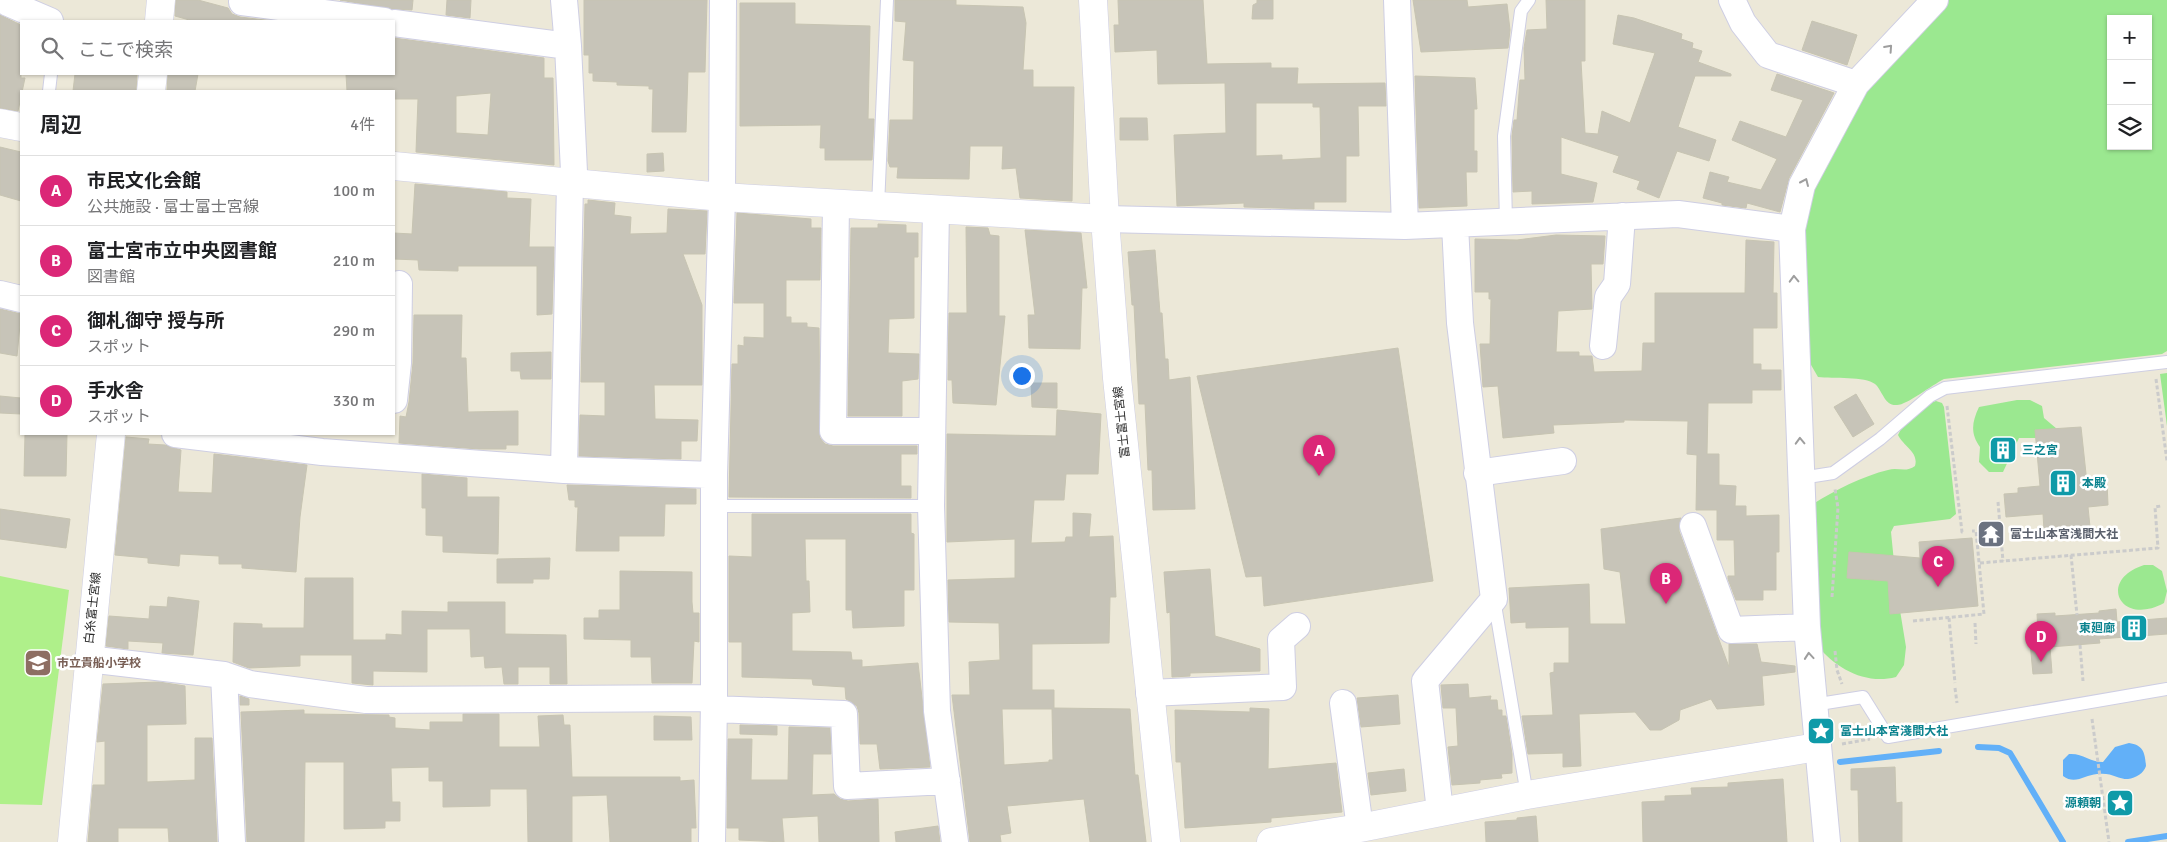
<!DOCTYPE html>
<html lang="ja">
<meta charset="utf-8">
<style>
body{margin:0;font-family:Signika,"Noto Sans JP",sans-serif;background:#f2f2f2;color:#202124}
.controls{position:absolute;right:15px;top:15px;display:grid;overflow:hidden;border-radius:0px;box-shadow:0 1px 4px #0004}
.controls button{width:45px;height:45px;display:grid;place-items:center;padding:0;border:0;border-bottom:1px solid #e0e0e0;background:#fff;color:#202124;font:25px sans-serif}
.you{position:absolute;left:1021px;top:375px;width:18px;height:18px;margin:-12px;border:4px solid #fff;border-radius:50%;background:#1a73e8;box-shadow:0 0 0 8px #1a73e833}
.badge{display:grid;place-items:center;width:32px;height:32px;border-radius:50%;background:#db2777;color:#fff;font-size:16px;font-weight:700}
.pin{position:absolute;translate:-50% -41px;filter:drop-shadow(0 1px 2px #0008)}
.pin::after{content:'';position:absolute;top:26px;width:18px;height:15px;background:inherit;clip-path:polygon(0 0,100% 0,50% 100%)}
.list{margin:0;padding:0;list-style:none}
h2{display:flex;justify-content:space-between;align-items:center;height:65px;margin:0;padding:0 20px;font-size:21px}
h2 small{font-size:16px;font-weight:400;color:#757577}
.list li{display:grid;grid-template-columns:32px 1fr auto;gap:15px;align-items:center;box-sizing:border-box;height:70px;padding:0 20px;border-top:1px solid #e0e0e0}
.list b{display:block;font-size:19px;white-space:nowrap}
.list p{margin:0;font-size:16px;white-space:nowrap;color:#757577}
.list em{font-size:16px;font-style:normal;color:#757577}
.icon{flex:none;width:28px;height:28px;fill:none;stroke:currentColor;stroke-width:2;stroke-linecap:round;stroke-linejoin:round}
.map{position:relative;flex:none;width:2167px;height:842px;overflow:hidden}
.search{position:absolute;background:#fff;box-shadow:0 1px 4px #0004;left:20px;top:20px;width:375px;height:55px;display:flex;align-items:center;gap:12px;box-sizing:border-box;padding:0 18px;border-radius:0px;color:#757577;font-size:19px}
.panel{position:absolute;background:#fff;box-shadow:0 1px 4px #0004;left:20px;top:90px;width:375px;height:345px;border-radius:0px}
.map>svg:first-child{display:block}
</style>
<div class="map">
<svg width="2167" height="842" viewBox="0 0 2167 842">
<rect width="100%" height="100%" fill="#ece8d8"/>
<!-- green -->
<path fill="#9be890" fill-rule="evenodd" d="M1947,0H2167V351L2162,354L1944,379C1932,385 1907,405 1897,405C1884,406 1883,391 1875,384C1865,376 1833,379 1818,377L1807,358L1804,226L1807,205L1818,178L1865,90ZM2111,19H2148V146H2111Z
M2167,373V426L2160,374Z
M2017,400H2030L2042,406L2044,418L2057,429L2046,438H2019L2003,472H1989L1979,462L1980,447C1970,433 1972,422 1979,407Z
M1936,401L1942,403L1944,407L1956,514L1950,519L1894,526L1891,532L1897,592L1906,647L1904,665L1896,677C1866,685 1836,669 1817,645L1813,504C1835,490 1863,476 1888,470C1898,467 1906,473 1915,466C1919,452 1904,447 1898,435L1901,429L1930,403Z
M2144,565H2153L2162,571L2167,591L2164,603C2120,627 2097,580 2144,565Z"/>
<!-- pitch -->
<path fill="#aff08a" d="M0,576L69,590L42,805L0,804Z"/>
<!-- water -->
<path fill="#62b0f8" d="M2129,743C2143,745 2145,752 2146,766C2144,773 2136,778 2128,779C2117,779 2112,772 2097,774C2085,775 2075,785 2063,776V760L2069,754C2083,753 2089,762 2103,762L2115,747Z"/>
<g fill="none" stroke-linecap="round" stroke-linejoin="round">
<!-- stream -->
<path stroke="#62b0f8" stroke-width="6" d="M1978,747L1999,748L2010,753L2063,842
M1840,762L1939,751
M2128,842L2167,836"/>
</g>
<!-- building -->
<path fill="#c7c4b8" stroke="#c7c4b2" fill-rule="evenodd" d="M176,0H198L228,8L232,14L240,17L273,21H193L175,16Z
M340,0H413L412,10L392,9Z
M447,0H471L470,18L446,15Z
M584,0H707L705,72H688L686,132H652L653,89H649V86L617,85V82L593,81V73H589V55H584Z
M895,0H956V5L1023,7L1026,23L1023,70H1033V87H1074L1072,201L1020,198L1016,168L1002,169L1003,146H970L969,179L897,178L898,167H890L888,161L890,120H913L914,61L903,60L906,22L895,21Z
M1118,0H1203L1207,64L1271,63V68H1298L1297,84L1385,83L1386,106H1358L1359,156H1346V202H1314V209L1244,207V203L1177,206L1174,135L1226,133L1225,83L1158,84L1157,50L1115,52L1114,25H1119ZM1256,103H1313V107H1320L1321,158L1282,160V155L1256,156Z
M1257,0H1273V19H1252L1253,5L1257,3Z
M1413,0H1467L1468,7L1507,4L1510,30L1508,48L1421,52Z
M1546,0H1585V61H1581L1585,133L1598,134L1602,111L1630,123L1655,53L1613,44L1618,15L1634,18L1682,34L1681,39L1693,43L1692,48L1702,51L1698,62L1731,74V76H1695L1678,127L1716,140L1709,161L1677,151L1659,198L1637,189L1640,181L1613,172L1619,156L1561,137V174L1597,183L1593,202L1532,204V191L1513,192L1512,136L1514,120H1517L1520,80H1525L1524,48L1527,30L1547,29Z
M740,3H795V24L870,26L868,119H874L872,160H825V148H820L821,125L740,126Z
M0,15L21,25V78H25L18,111L0,108Z
M1812,21L1857,35L1847,65L1802,50Z
M394,38L544,58V78H553L554,165L416,152L418,99H394V91H347L346,74H394ZM491,93L488,135L456,133V96Z
M75,74H137L136,91H73Z
M168,74H198L195,91H167Z
M1777,74L1834,93L1789,178L1780,212L1747,203L1746,208L1722,205V203L1703,198L1710,172L1729,177L1727,182L1761,190L1777,159L1732,140L1740,121L1786,137L1803,100L1771,90Z
M1415,76L1475,78L1477,109H1474V151H1477V172H1466L1467,206L1419,208Z
M1120,118H1147L1148,140H1120Z
M0,147L21,152V201L0,195Z
M663,153L664,171L647,172V154Z
M415,184L507,192V198L531,199L529,247H554L552,314L537,315V266H458V271L419,270L418,260L394,259V233L412,234Z
M588,200L615,203L614,215L631,217L630,234L667,233L668,209L707,211L705,254H683L702,305V385H654L655,419L698,420L697,441H681V459L579,456L580,415L605,416V382H581L585,204H588Z
M737,213L811,219V228H821L820,280H786V317H791V323H807V327L819,328L820,438L825,444L833,446H917V454H901V486H911V498L729,497L732,364H738V345L744,346V337L764,338V303H734Z
M878,224L906,225V233H918V257H914V318L889,319L888,353L919,354L918,379L902,381V416H848L851,228H878Z
M966,227L988,228L990,235L999,236V316H1005L996,405L953,403L952,380H948L949,313H967Z
M1025,230L1081,233L1087,288H1082L1080,349L1029,348L1028,315H1035Z
M1556,235L1605,236L1603,264H1591L1592,309L1558,311L1556,352H1579V356H1592L1594,372L1642,371L1643,343H1655V293H1745L1746,240L1774,242L1773,293H1777V328H1753V364H1761V370H1781V390H1752V403H1708L1707,454H1719V485L1736,486L1735,506H1746V516L1779,515V552H1776V590H1763V600H1736L1728,579V576H1735L1734,540H1717V510H1696L1697,455L1687,454L1688,421L1624,420V422L1553,425L1554,433L1503,438L1498,386L1483,387L1480,344H1490L1491,299H1489V292H1475V239L1517,240Z
M1155,250L1160,313H1162L1165,359H1168L1169,380L1190,377L1195,509L1153,510L1152,470H1148L1145,404H1139L1134,305H1132L1128,252Z
M0,309L21,314L17,356L0,353Z
M414,315H462L461,358H466L468,412L518,411V445H506V449H479L399,443L400,416L406,417L409,402L413,363Z
M1398,348L1433,581L1264,606L1262,576L1246,577L1197,376Z
M551,352V379H521L520,371H511V353Z
M1031,383H1057V408L1032,407Z
M1856,394L1874,424L1853,437L1834,407Z
M0,396L21,398V414L0,413Z
M1057,410L1101,414L1098,474H1066L1064,500H1034L1031,543L1065,542L1066,537H1073V513L1091,514L1089,537L1113,536L1116,597H1110L1109,643L1032,644V690H1054V708L1130,709L1135,775H1138L1146,842H1090L1084,799L1007,806L1011,833L1000,835L1001,842H970L952,695H970L969,662L1000,660L999,623L949,622L948,580L1015,578V539L947,542V434L1056,436ZM1002,709H1052L1053,760H1049V762L1004,765Z
M2081,427L2087,483L2107,482L2108,505L2088,507L2090,527H2078V536L2055,538V530H2044L2043,514L2006,517L2004,494L2018,493V488L2040,486L2035,430Z
M25,434H67L66,476H24Z
M126,437L149,439L148,444L165,445L181,450L178,492L212,493L214,454L307,465L300,517L296,572L242,568V564H219V556L180,554L179,566L148,563V558L115,555Z
M422,474L467,478V497H499L498,554L443,552V536L426,535V508H422Z
M567,485L696,489V504H665L664,536H619V551H576L578,507H575V500H569Z
M0,509L70,519L66,548L0,539Z
M752,514H911V533L914,534V590H904V626L853,628L852,610H846V539H805L806,581H809L810,612L792,613V651L851,652L852,660H862V667L918,663L930,767L880,769L877,744H860L859,713L857,706L846,699L845,687L813,685L812,679L742,677V642H729V556L752,557Z
M1681,518L1679,531L1729,667V644H1757L1761,662L1795,666V672L1762,676L1764,705L1717,709L1711,699L1680,710L1679,720L1661,730H1650L1635,712L1579,714L1581,766L1563,767V753L1528,754L1522,716L1553,715L1550,673L1554,672V663H1569V627L1526,628V622L1511,623L1509,588L1589,584L1590,624H1626L1620,572L1604,569L1601,529Z
M1972,538L1978,606L1890,614L1888,581L1847,578L1849,552L1920,558L1919,542Z
M550,558L549,579H533V583H497V559Z
M1210,569L1215,636L1260,649V671L1190,673V676L1172,677L1170,612L1167,613L1164,572Z
M620,571L692,572V602L693,613H699V642L694,641L692,683H652L651,657H631V640L584,639V618H599V610H620Z
M305,578H353V640H386V634L402,635V611L448,612V602H505V634L566,635L567,684H550V667H518V684H504L502,667L485,668L484,656L471,657L470,629H427V672L373,671V685L352,683V655H300V666L249,668L233,662L234,623L262,624V628H304Z
M168,597L199,601L193,655L162,653L163,643L128,641V649L106,646L109,616L149,619L150,606L167,607Z
M2116,609L2117,622L2167,618V634L2099,639L2100,643L2050,647L2052,673L2033,674L2029,632L2038,631L2037,614L2055,613V616L2099,613V611Z
M159,682L185,686L186,724L147,725V782L195,780V738H212L217,842H169L168,828H118V842H88L93,785H105V741L97,742L103,684Z
M1468,684L1469,698L1491,696L1490,700H1497L1498,710H1502V716H1506L1512,754V773L1501,774L1502,778L1480,780V783L1452,785L1448,747L1458,746L1456,708H1443L1441,685Z
M1398,695L1400,724L1361,727L1357,698Z
M240,696L249,699V705H240Z
M1250,708L1269,709L1268,769L1336,763L1342,812L1271,818V822L1185,828L1181,762H1176L1175,710L1250,712Z
M304,710V714L389,715V717L395,718V728L430,730V722H463V714H499V747H540L538,716L563,715L564,725H570L572,777H680V781L694,780L696,828H691V842H610L607,795L572,796V842H528L527,789H490V806L443,807V781H429V767L391,768L392,802H400V821H385V828L344,829V762H305L304,842H247L241,712Z
M654,716L691,717L692,740H654Z
M740,725L777,726V735L740,734Z
M789,727L830,728L831,754H813L812,795L834,794L840,799L848,801L878,799L879,842H819L818,816L782,818L784,842L739,840V828H727L728,739H752L751,780H788Z
M1895,767L1896,803L1902,802V842H1859L1858,790H1851V769Z
M1404,769L1406,791L1371,795L1368,773Z
M1783,779L1787,842H1643L1642,802L1665,801V796L1692,795L1691,788L1728,787V783Z
M1536,816L1538,842H1486L1485,822L1517,820V818Z
M938,826L940,842H896L895,832Z"/>
<g fill="none" stroke-linecap="round" stroke-linejoin="round">
<!-- lane casing -->
<g stroke="#cecee3" stroke-width="14">
<path id="lane" d="M49,91L51,74
M878,206L887,0
M1506,223L1504,136L1521,11L1529,0
M1801,478L1833,473L1880,439L1930,396L1945,388L2167,362
M713,506H931
M1494,599L1527,795
M1813,705L1863,697L1888,737L2167,689"/>
</g>
<!-- street casing -->
<g stroke="#cecee3" stroke-width="28">
<path id="street" d="M9,0L8,3L50,21
M1397,0L1405,226
M1732,0L1743,23L1768,55L1856,84
M242,2L384,21
M394,23L568,46
M836,204L833,431H932
M936,209L931,506L937,711L955,842
M1105,219L1405,226L1678,214L1792,229
M0,294L21,299
M1603,346L1608,297L1617,284L1622,216
M394,400L398,363L399,284
M175,434L322,452L564,470L714,475
M564,470L570,183L574,172L568,46L564,0
M1477,473L1563,461
M1693,526L1731,630L1807,627
M88,659L224,675L250,684L366,700L714,698
M224,675L232,842
M1149,693L1283,687L1281,640L1297,626
M1343,703L1360,828
M714,709L844,714L847,786L947,781
M1440,811L1425,681L1494,599L1460,323L1455,225
M712,842L714,698V475L722,197L723,0
M1827,842L1807,627L1792,229L1802,185L1856,84L1935,0"/>
</g>
<!-- secondary casing -->
<g stroke="#cecee3" stroke-width="29">
<path id="secondary" d="M1093,0L1105,219L1117,378L1166,842
M159,21L161,0
M151,91L153,74
M0,123L21,127
M394,166L722,197L1105,219
M72,842L111,434
M1271,842L1360,828L1527,795L1817,747"/>
</g>
<!-- path -->
<path stroke="#cbcbcb" stroke-width="3" stroke-dasharray="4 2.5" stroke-linecap="butt" d="M2156,379L2167,461
M1947,406L1962,532H1965
M1998,502L2003,561
M2071,555L2077,615
M1980,563L2158,548L2155,507L2161,506
M1832,597L1838,508L1835,489
M1949,618L1955,683
M1913,621L1984,614L1976,531H1972
M1975,623L1976,644
M2080,645L2083,681
M1835,651L1837,670L1842,684
M1955,688L1957,703
M2092,719L2109,842
M1842,744L1870,739"/>
<!-- lane -->
<use href="#lane" stroke="#fff" stroke-width="12"/>
<!-- street -->
<use href="#street" stroke="#fff" stroke-width="26"/>
<!-- secondary -->
<use href="#secondary" stroke="#fff" stroke-width="28"/>
</g>
<!-- one-way arrows -->
<defs><path id="oneway-chevron" d="M-2-3.5L2.5 0L-2 3.5" fill="none" stroke-width="1.6" stroke-linecap="round" stroke-linejoin="round" transform="scale(1.25)"/></defs>
<g stroke="#9e9e9e">
<use href="#oneway-chevron" transform="translate(1889 48) rotate(-48)"/>
<use href="#oneway-chevron" transform="translate(1805 182) rotate(-66)"/>
<use href="#oneway-chevron" transform="translate(1794 279) rotate(-92)"/>
<use href="#oneway-chevron" transform="translate(1800 441) rotate(-92)"/>
<use href="#oneway-chevron" transform="translate(1809 656) rotate(-95)"/>
</g>
<!-- icons -->
<defs>
<g id="building-square" transform="scale(1.4375)"><rect x="-9" y="-9" width="18" height="18" rx="4" fill="#0f9aa8" stroke="#fff"/><path d="M-4-6H4V6H1V3H-1V6H-4ZM-2.5-4.3h1.7v1.8h-1.7ZM.8-4.3h1.7v1.8H.8ZM-2.5-1h1.7V.8h-1.7ZM.8-1h1.7V.8H.8Z" fill="#fff"/></g>
<g id="temple-square" transform="scale(1.4375)"><rect x="-9" y="-9" width="18" height="18" rx="4" fill="#6b7280" stroke="#fff"/><path d="M0-6L5-2H3V0L6.5 2.5H4V6H1.5V3h-3V6H-4V2.5H-6.5L-3 0V-2H-5Z" fill="#fff"/></g>
<g id="school-square" transform="scale(1.4375)"><rect x="-9" y="-9" width="18" height="18" rx="4" fill="#8d6e63" stroke="#fff"/><path d="M0-5L7-2L0 1L-7-2ZM-4 1L0 2.5L4 1V4Q0 6-4 4Z" fill="#fff"/></g>
<g id="sight-square" transform="scale(1.4375)"><rect x="-9" y="-9" width="18" height="18" rx="4" fill="#0f9aa8" stroke="#fff"/><path d="M0-6L1.8-2.2L6-1.7L2.9 1.2L3.7 5.4L0 3.3L-3.7 5.4L-2.9 1.2L-6-1.7L-1.8-2.2Z" fill="#fff"/></g>
</defs>
<g fill-rule="evenodd">
<use href="#building-square" x="2003" y="450"/>
<use href="#building-square" x="2063" y="483"/>
<use href="#temple-square" x="1991" y="534"/>
<use href="#building-square" x="2134" y="628"/>
<use href="#school-square" x="38" y="663"/>
<use href="#sight-square" x="1821" y="731"/>
<use href="#sight-square" x="2120" y="803"/>
</g>
<g text-anchor="middle" dominant-baseline="central" stroke-width="5" stroke-linejoin="round" paint-order="stroke">
<!-- street labels -->
<g font-size="12" fill="#282828" stroke="#fff">
<text transform="translate(1122 422) rotate(-96)">富士富士宮線</text>
<text transform="translate(93 608) rotate(-84)">白糸富士宮線</text>
</g>
<!-- culture labels -->
<g font-size="12" font-weight="bold" fill="#0d838f" stroke="#fff" text-anchor="start">
<text x="2022" y="450">三之宮</text>
<text x="2082" y="483">本殿</text>
<text x="2115" y="628" text-anchor="end">東廻廊</text>
<text x="1840" y="731">冨士山本宮淺間大社</text>
<text x="2101" y="803" text-anchor="end">源頼朝</text>
</g>
<!-- worship labels -->
<g font-size="12" font-weight="bold" fill="#5b616d" stroke="#fff" text-anchor="start">
<text x="2010" y="534">富士山本宮浅間大社</text>
</g>
<!-- education labels -->
<g font-size="12" font-weight="bold" fill="#785e54" stroke="#fff" text-anchor="start">
<text x="57" y="663">市立貴船小学校</text>
</g>
</g>
</svg>
<div class="controls">
<button>+</button>
<button>−</button>
<button><svg class="icon" aria-label="layers" viewBox="0 0 24 24"><path d="M12 4l9 5-9 5-9-5zM3 14l9 5 9-5"/></svg></button>
</div>
<div class="you"></div>
<div class="pin badge" style="left:1319px;top:476px">A</div>
<div class="pin badge" style="left:1666px;top:604px">B</div>
<div class="pin badge" style="left:1938px;top:587px">C</div>
<div class="pin badge" style="left:2041px;top:662px">D</div>
<div class="search"><svg class="icon" aria-label="search" viewBox="0 0 24 24"><circle cx="10" cy="10" r="6"/><path d="M15 15l6 6"/></svg>ここで検索</div>
<section class="panel">
<h2>周辺<small>4件</small></h2>
<ul class="list">
<li><span class="badge">A</span><div><b>市民文化会館</b><p>公共施設 · 富士富士宮線</p></div><em>100 m</em></li>
<li><span class="badge">B</span><div><b>富士宮市立中央図書館</b><p>図書館</p></div><em>210 m</em></li>
<li><span class="badge">C</span><div><b>御札御守 授与所</b><p>スポット</p></div><em>290 m</em></li>
<li><span class="badge">D</span><div><b>手水舎</b><p>スポット</p></div><em>330 m</em></li>
</ul>
</section>
</div>
